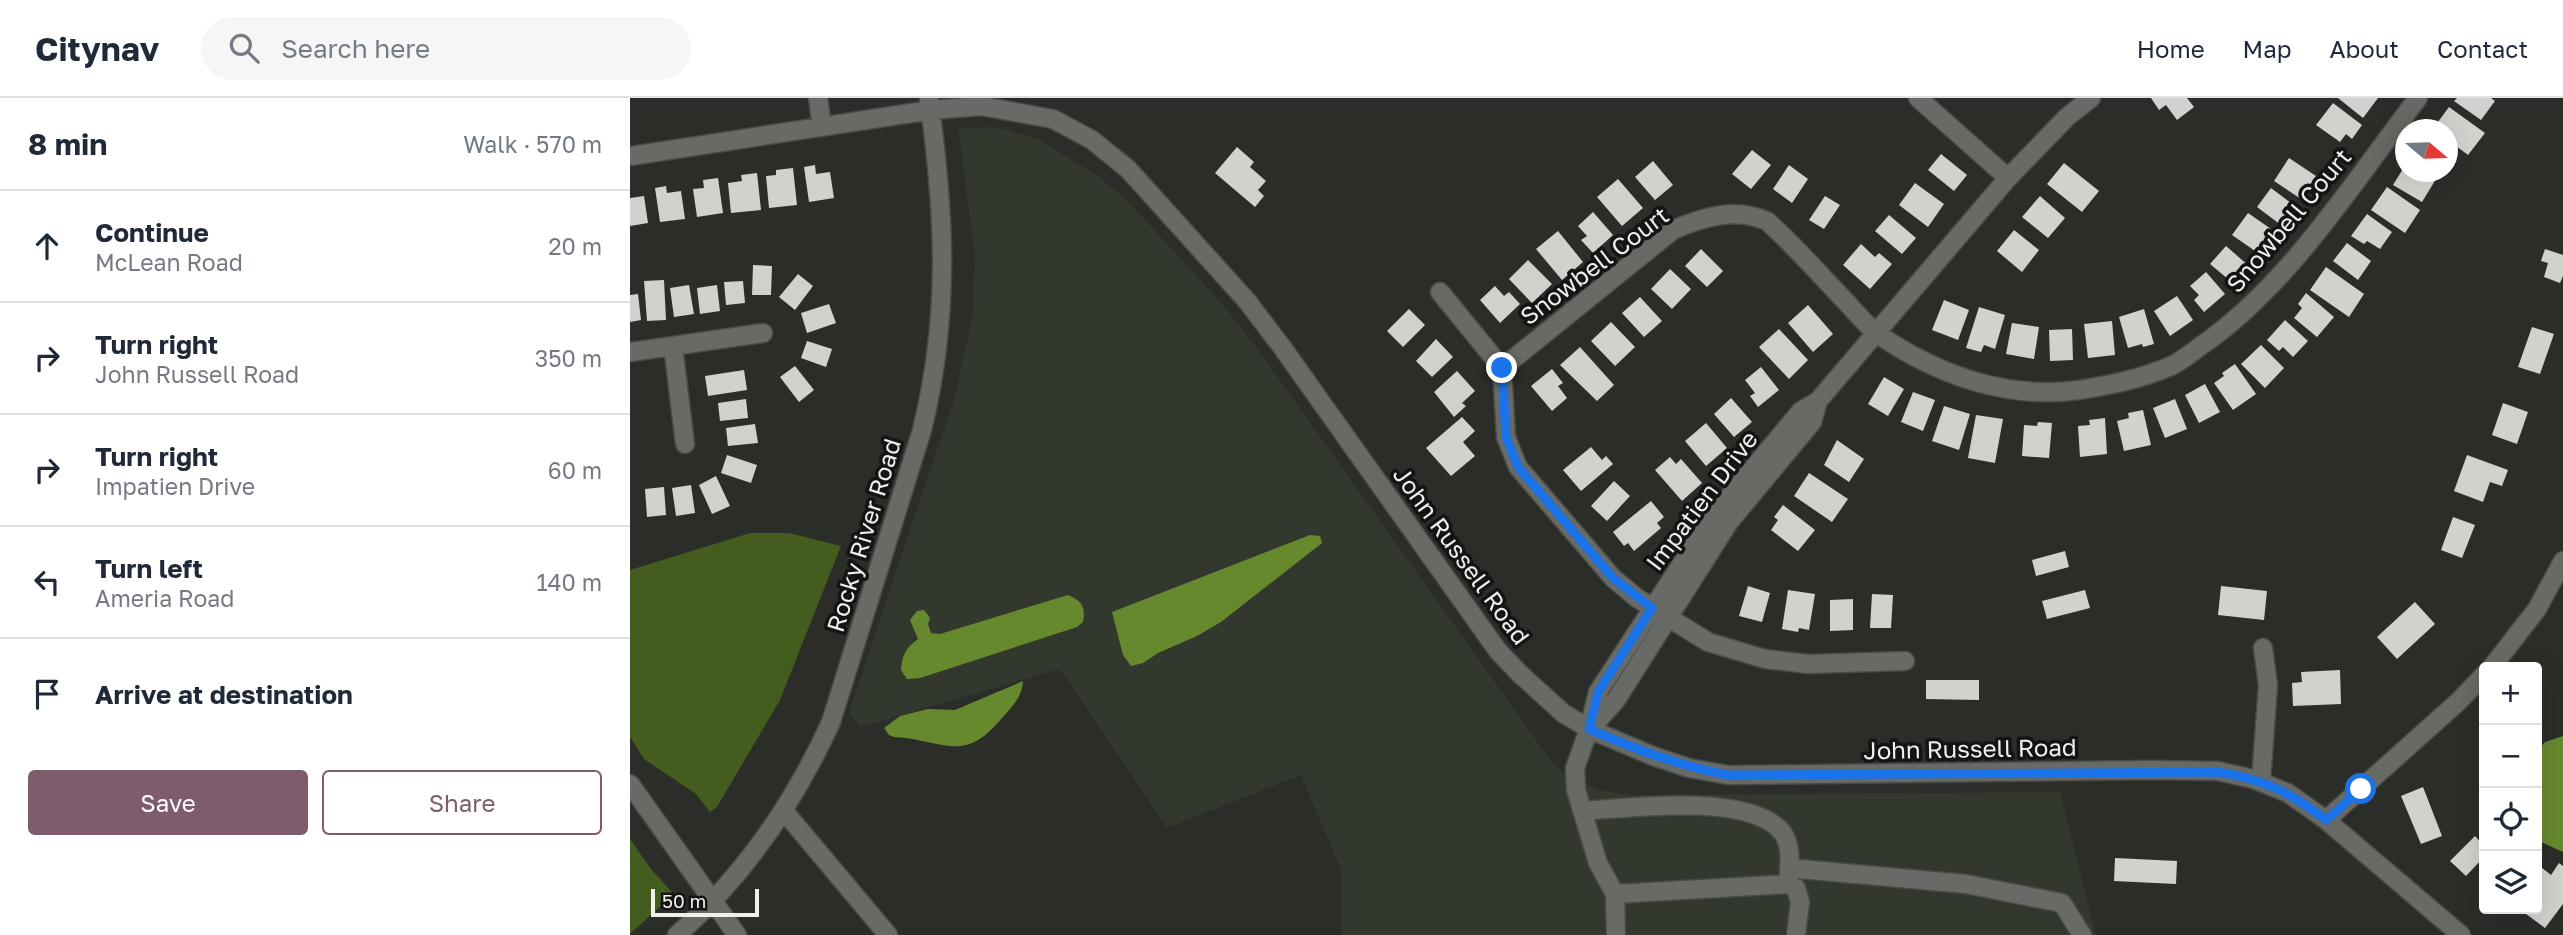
<!DOCTYPE html>
<meta charset="utf-8">
<style>
body{margin:0;font-family:"Golos Text",sans-serif;background:#f6f6f7;color:#1f2937}
.controls{position:absolute;right:21px;bottom:21px;display:grid;overflow:hidden;border-radius:7px;box-shadow:0 7px 28px #0002}
.controls button{width:63px;height:63px;display:grid;place-items:center;padding:0;border:0;border-bottom:2px solid #e0e1e3;background:#fff;color:#1f2937;font:35px sans-serif}
.compass{position:absolute;left:1765px;top:21px;width:63px;height:63px;border-radius:50%;background:#fff;box-shadow:0 7px 28px #0002;rotate:109deg}
.scale{position:absolute;left:21px;bottom:18px;width:108px;box-sizing:border-box;padding-left:7px;border:4px solid #eff0ed;border-top:0;font-size:19px;line-height:24px;white-space:nowrap;color:#eff0ed;-webkit-text-stroke:5px #141513;paint-order:stroke}
.stop{position:absolute;width:21px;height:21px;margin:-16px;border:5px solid #1a73e8;border-radius:50%;background:#fff}
.stop.end{background:#1a73e8;border-color:#fff;box-shadow:0 2px 7px #0008}
.list{margin:0;padding:0;list-style:none}
h2{display:flex;justify-content:space-between;align-items:center;height:91px;margin:0;padding:0 28px;font-size:30px}
h2 small{font-size:23px;font-weight:400;color:#747a83}
.list li{display:grid;grid-template-columns:46px 1fr auto;gap:21px;align-items:center;box-sizing:border-box;height:112px;padding:0 28px;border-top:2px solid #e0e1e3}
.list b{display:block;font-size:26px;white-space:nowrap}
.list p{margin:0;font-size:23px;white-space:nowrap;color:#747a83}
.list em{font-size:23px;font-style:normal;color:#747a83}
.actions{display:flex;gap:14px;padding:21px 28px}
.actions a{flex:1;padding:16px 0;border:2px solid #7e5c6d;border-radius:7px;text-align:center;font-size:24px;color:#7e5c6d}
.actions .main{background:#7e5c6d;color:#fff}
.icon{flex:none;width:38px;height:38px;fill:none;stroke:currentColor;stroke-width:2;stroke-linecap:round;stroke-linejoin:round}
.map{position:relative;flex:none;width:1933px;height:837px;overflow:hidden}
header{display:flex;align-items:center;gap:42px;box-sizing:border-box;height:98px;padding:0 35px;background:#fff;border-bottom:2px solid #e0e1e3}
header strong{font-size:33px}
nav{display:flex;gap:38px;margin-inline-start:auto;font-size:24px}
.search{width:490px;height:63px;background:#f6f6f7;display:flex;align-items:center;gap:18px;box-sizing:border-box;padding:0 24px;border-radius:38px;color:#747a83;font-size:26px}
main{display:flex}
aside{flex:1;background:#fff}
.map>svg:first-child{display:block}
</style>
<header>
<strong>Citynav</strong>
<div class="search"><svg class="icon" aria-label="search" viewBox="0 0 24 24"><circle cx="10" cy="10" r="6"/><path d="M15 15l6 6"/></svg>Search here</div>
<nav><a>Home</a><a>Map</a><a>About</a><a>Contact</a></nav>
</header>
<main>
<aside>
<h2>8 min<small>Walk · 570 m</small></h2>
<ul class="list">
<li><svg class="icon" aria-label="ahead" viewBox="0 0 24 24"><path d="M12 20V5M6 11l6-6 6 6"/></svg><div><b>Continue</b><p>McLean Road</p></div><em>20 m</em></li>
<li><svg class="icon" aria-label="right" viewBox="0 0 24 24"><path d="M7 20v-9h11M14 6l5 5-5 5"/></svg><div><b>Turn right</b><p>John Russell Road</p></div><em>350 m</em></li>
<li><svg class="icon" aria-label="right" viewBox="0 0 24 24"><path d="M7 20v-9h11M14 6l5 5-5 5"/></svg><div><b>Turn right</b><p>Impatien Drive</p></div><em>60 m</em></li>
<li><svg class="icon" aria-label="left" viewBox="0 0 24 24"><path d="M17 20v-9H6M10 6l-5 5 5 5"/></svg><div><b>Turn left</b><p>Ameria Road</p></div><em>140 m</em></li>
<li><svg class="icon" aria-label="arrive" viewBox="0 0 24 24"><path d="M6 21V4h12l-3 4 3 4H6"/></svg><div><b>Arrive at destination</b></div></li>
</ul>
<div class="actions"><a class="main">Save</a><a>Share</a></div>
</aside>
<div class="map">
<svg width="1933" height="837" viewBox="0 0 1933 837">
<rect width="100%" height="100%" fill="#2b2d29"/>
<!-- built -->
<path fill="#33382e" d="M364,29L406,40L468,78L495,100L595,209L635,261L916,656L933,675L969,692L1001,697L1430,694L1466,837H711V772L671,677L537,730L430,571L230,629L219,615L325,299L342,220L345,156L328,30Z"/>
<!-- green -->
<path fill="#445c1e" d="M120,435H159L211,448L150,602L87,709L80,714L66,696L14,661L0,639V472Z
M0,741L21,771L42,794L36,803L0,836Z"/>
<!-- water -->
<path fill="#67892e" d="M680,437L690,438L692,445L591,524L567,538L528,555L513,565L501,568L493,557L482,514Z
M438,497C452,503 456,509 453,524L447,529L290,580L277,581L271,572C272,557 276,550 288,541L280,522L287,513L294,512L300,520L298,526L301,535L310,536Z
M393,583C392,599 383,608 372,620C333,667 315,642 264,639L259,637L254,630L270,618L298,611L325,612Z
M1933,638V754L1907,742V653L1915,644Z"/>
<!-- building -->
<path fill="#d0d3cd" d="M1521,0H1557L1564,9L1547,22L1536,7L1529,12Z
M1708,0H1748L1733,20Z
M1827,0H1861L1865,3L1851,22L1824,3Z
M1703,5L1732,27L1722,41L1716,36L1710,44L1686,27Z
M1819,9L1855,35L1838,57L1818,42V32H1802Z
M607,49L624,64L620,69L636,83L628,92L634,98L625,109L585,75Z
M1122,52L1141,67L1121,91L1102,76Z
M1311,56L1337,77L1324,93L1298,72Z
M1659,60L1686,78L1671,101L1644,83Z
M1023,63L1043,87L1025,102L1005,79Z
M1434,65L1469,93L1452,114L1417,86Z
M1776,66V74H1794L1806,81L1792,104L1763,87Z
M185,67L186,76L200,74L204,100L179,104L174,69Z
M1159,67L1178,81L1162,105L1143,91Z
M163,70L167,107L139,110L136,78L146,77V72Z
M127,75L131,112L101,115L98,85L112,83L111,77Z
M88,80L93,115L67,119L63,91L74,90L73,82Z
M988,81L1013,110L992,128L967,99Z
M1285,85L1314,106L1298,129L1269,107Z
M36,88L37,95L51,93L55,121L30,124L25,90Z
M1757,89L1790,112L1775,135L1741,112Z
M1641,90L1665,108L1651,127L1627,109Z
M14,98L18,125L0,128V100Z
M1195,98L1210,107L1194,131L1179,122Z
M1410,98L1435,120L1418,140L1392,119Z
M963,114L983,137L963,155L951,142L957,138L948,128Z
M1618,115L1644,133L1628,155L1602,137Z
M1737,116L1762,134L1750,151L1737,143L1734,146L1721,138Z
M1259,117L1286,140L1272,156L1245,133Z
M1384,132L1409,152L1392,174L1367,153Z
M928,133L953,164L932,182L906,151Z
M1717,145L1741,163L1728,182L1703,163Z
M1231,146L1245,159L1249,155L1262,166L1240,191L1213,167Z
M1596,148L1619,168L1604,186L1580,166Z
M1071,151L1093,173L1077,189L1055,168Z
M1915,151L1933,157V178L1930,185L1914,179L1918,165L1911,163Z
M898,162L922,186L902,205L879,181Z
M123,167L142,168L141,197H122Z
M1696,169L1734,196L1719,219L1680,192Z
M1040,171L1061,191L1042,211L1021,191Z
M1576,174L1595,196L1574,214L1564,202L1569,197L1560,188Z
M168,176L183,188L165,212L149,199Z
M34,182L36,222L17,223L14,183Z
M113,183L115,205L96,207L94,184Z
M59,187L64,216L44,219L40,190Z
M87,187L90,213L70,216L67,190Z
M865,188L874,198L879,194L890,206L870,225L850,202Z
M1676,195L1704,219L1687,239L1664,220L1672,210L1668,206Z
M8,196L11,222L0,224V197Z
M1547,198L1563,222L1540,238L1524,213Z
M1010,199L1032,223L1014,239L992,215Z
M1314,202L1339,212L1328,242L1302,232Z
M199,206L206,225L177,235L171,215Z
M1178,207L1203,236L1183,254L1158,225Z
M1349,209L1375,217L1365,251L1354,247L1351,254L1336,250Z
M779,211L795,227L773,249L757,233Z
M1514,211L1524,246L1513,249L1512,246L1498,250L1489,219Z
M1655,222L1678,243L1663,259L1653,249L1649,253L1637,242Z
M1482,223L1485,257L1458,260L1454,226Z
M981,224L1005,249L985,268L961,243Z
M1382,225L1409,229L1404,261L1376,256Z
M1902,229L1924,236L1910,276L1888,269Z
M1149,231L1178,262L1159,281L1129,249Z
M1442,231L1443,262L1420,263L1419,232Z
M806,241L823,259L802,279L786,263Z
M177,243L202,251L196,269L171,260Z
M1631,247L1654,270L1635,290L1611,266Z
M950,249L984,287L967,303L930,267Z
M1605,266L1626,296L1603,312L1584,285L1594,278L1592,275Z
M165,268L184,292L169,304L150,279Z
M1131,269L1149,292L1128,309L1120,298L1125,295L1115,282Z
M922,271L933,285L928,288L937,300L922,313L901,288Z
M114,272L117,292L78,298L75,278Z
M827,273L845,293L832,305L836,308L824,319L804,294Z
M1254,279L1274,291L1258,318L1238,306Z
M1575,286L1590,314L1569,325L1555,297Z
M1283,294L1305,302L1293,333L1271,324Z
M1101,300L1122,324L1104,339L1084,316Z
M116,301L118,320L90,323L88,305Z
M1545,301L1557,331L1535,340L1523,310Z
M1873,305L1898,314L1887,346L1862,337Z
M1314,308L1340,316L1329,352L1302,343Z
M1513,312L1521,347L1494,353L1487,323L1499,320L1498,315Z
M1346,317L1373,321L1365,365L1338,360Z
M832,319L845,333L833,344L845,358L821,378L796,350Z
M1475,320L1477,356L1450,359L1448,328L1460,327L1459,322Z
M1408,324L1422,325L1419,360L1392,358L1394,327L1407,328Z
M1076,325L1097,350L1076,368L1055,343Z
M125,326L128,345L98,348L96,330Z
M1207,342L1234,361L1219,384L1194,367Z
M961,349L972,362L976,358L983,366L951,393L933,372Z
M97,357L127,367L121,385L91,375Z
M1837,357L1878,372L1872,388L1860,384L1853,404L1824,393Z
M1040,359L1046,366L1051,361L1072,385L1052,403L1025,372Z
M1179,375L1218,401L1202,424L1164,398Z
M86,378L100,408L82,416L69,387Z
M984,383L1000,398L977,423L961,408Z
M61,387L65,415L46,418L42,390Z
M34,389L36,417L17,419L15,391Z
M1021,403L1034,419L1027,425L1031,430L1004,453L998,445L994,448L983,434Z
M1153,407L1185,432L1168,453L1141,432L1148,422L1144,419Z
M1823,419L1845,427L1832,460L1811,452Z
M1435,453L1439,469L1406,478L1402,462Z
M1118,488L1140,495L1132,524L1109,518Z
M1591,488L1637,493L1634,522L1588,517Z
M1158,492L1185,496L1179,532L1169,530L1168,534L1152,531Z
M1455,492L1460,510L1417,521L1412,503Z
M1242,496L1263,497L1261,530H1240Z
M1223,501V532L1200,533V502Z
M1785,504L1805,526L1767,561L1747,539Z
M1710,572L1711,606L1663,608L1662,585L1672,584L1671,574Z
M1296,582H1349V602L1296,601Z
M1793,689L1812,738L1791,746L1771,698Z
M1845,738L1854,748V759L1836,778L1820,763Z
M1485,760L1547,763L1546,786L1484,783Z
M1929,765L1933,768V806L1915,830L1896,816L1900,811H1907V766L1921,777Z"/>
<g fill="none" stroke-linecap="round" stroke-linejoin="round">
<!-- minor casing -->
<g stroke="#494a46" stroke-width="21">
<path id="minor" d="M188,0L192,29
M1288,0L1378,80
M0,58L301,12L351,8L423,21L462,42L498,71L617,203L652,249L868,553L890,576L933,615L959,631L1023,658L1059,670L1098,677L1521,672L1588,673L1623,681L1658,695L1696,722L1831,837
M810,194L872,270L876,339L888,369L983,480L1007,500L1078,544L1135,561L1178,566L1275,563
M43,248L55,346
M0,254L133,235
M872,270L1043,132C1073,119 1105,109 1137,123C1166,149 1192,179 1219,207C1228,217 1238,229 1249,237C1308,277 1377,302 1449,292C1481,287 1511,281 1541,268C1552,263 1562,254 1572,247C1659,187 1724,83 1788,0
M1862,569L1907,511L1933,463
M962,629L986,602L1099,424L1182,324L1188,303
M1631,683L1638,587L1633,550
M0,686L107,837
M154,713L258,837
M952,713C999,710 1119,694 1152,734C1163,748 1159,770 1158,786L985,796
M1696,722L1829,603L1854,577
M1159,770L1336,786L1432,805L1452,837
M1158,786L1166,790L1170,804L1166,837
M47,837C114,778 164,705 201,624L292,332C320,218 315,117 299,2
M986,837L985,796L968,765L946,692L945,670L959,631L968,594L1083,418L1171,313L1188,303L1378,80L1437,19L1461,0"/>
</g>
<!-- minor -->
<use href="#minor" stroke="#686b65" stroke-width="18"/>
</g>
<g fill="none" stroke-linecap="round" stroke-linejoin="round">
<!-- route -->
<path stroke="#1a73e8" stroke-width="9" d="M872,270L876,339L888,369L983,480L1022,510L968,594L959,631C1005,651 1049,668 1098,677L1588,674C1633,681 1660,694 1696,722L1731,691"/>
</g>
<g text-anchor="middle" dominant-baseline="central" stroke-width="7" stroke-linejoin="round" paint-order="stroke">
<!-- street labels -->
<g font-size="24" fill="#eff0ed" stroke="#141513">
<text transform="translate(1658 122) rotate(-50)">Snowbell Court</text>
<text transform="translate(964 167) rotate(-37)">Snowbell Court</text>
<text transform="translate(1071 402) rotate(-53)">Impatien Drive</text>
<text transform="translate(233 437) rotate(-73)">Rocky River Road</text>
<text transform="translate(832 457) rotate(54)">John Russell Road</text>
<text transform="translate(1340 650) rotate(-1)">John Russell Road</text>
</g>
</g>
</svg>
<div class="controls">
<button>+</button>
<button>−</button>
<button><svg class="icon" aria-label="locate" viewBox="0 0 24 24"><circle cx="12" cy="12" r="6"/><path d="M12 2v4M12 18v4M2 12h4M18 12h4"/></svg></button>
<button><svg class="icon" aria-label="layers" viewBox="0 0 24 24"><path d="M12 4l9 5-9 5-9-5zM3 14l9 5 9-5"/></svg></button>
</div>
<svg class="compass" viewBox="-18 -18 36 36"><path d="M0-13l5 13h-10z" fill="#e53935"/><path d="M0 13l5-13h-10z" fill="#747a83"/></svg>
<div class="scale">50 m</div>
<div class="stop" style="left:1731px;top:691px"></div>
<div class="stop end" style="left:872px;top:270px"></div>
</div>
</main>
